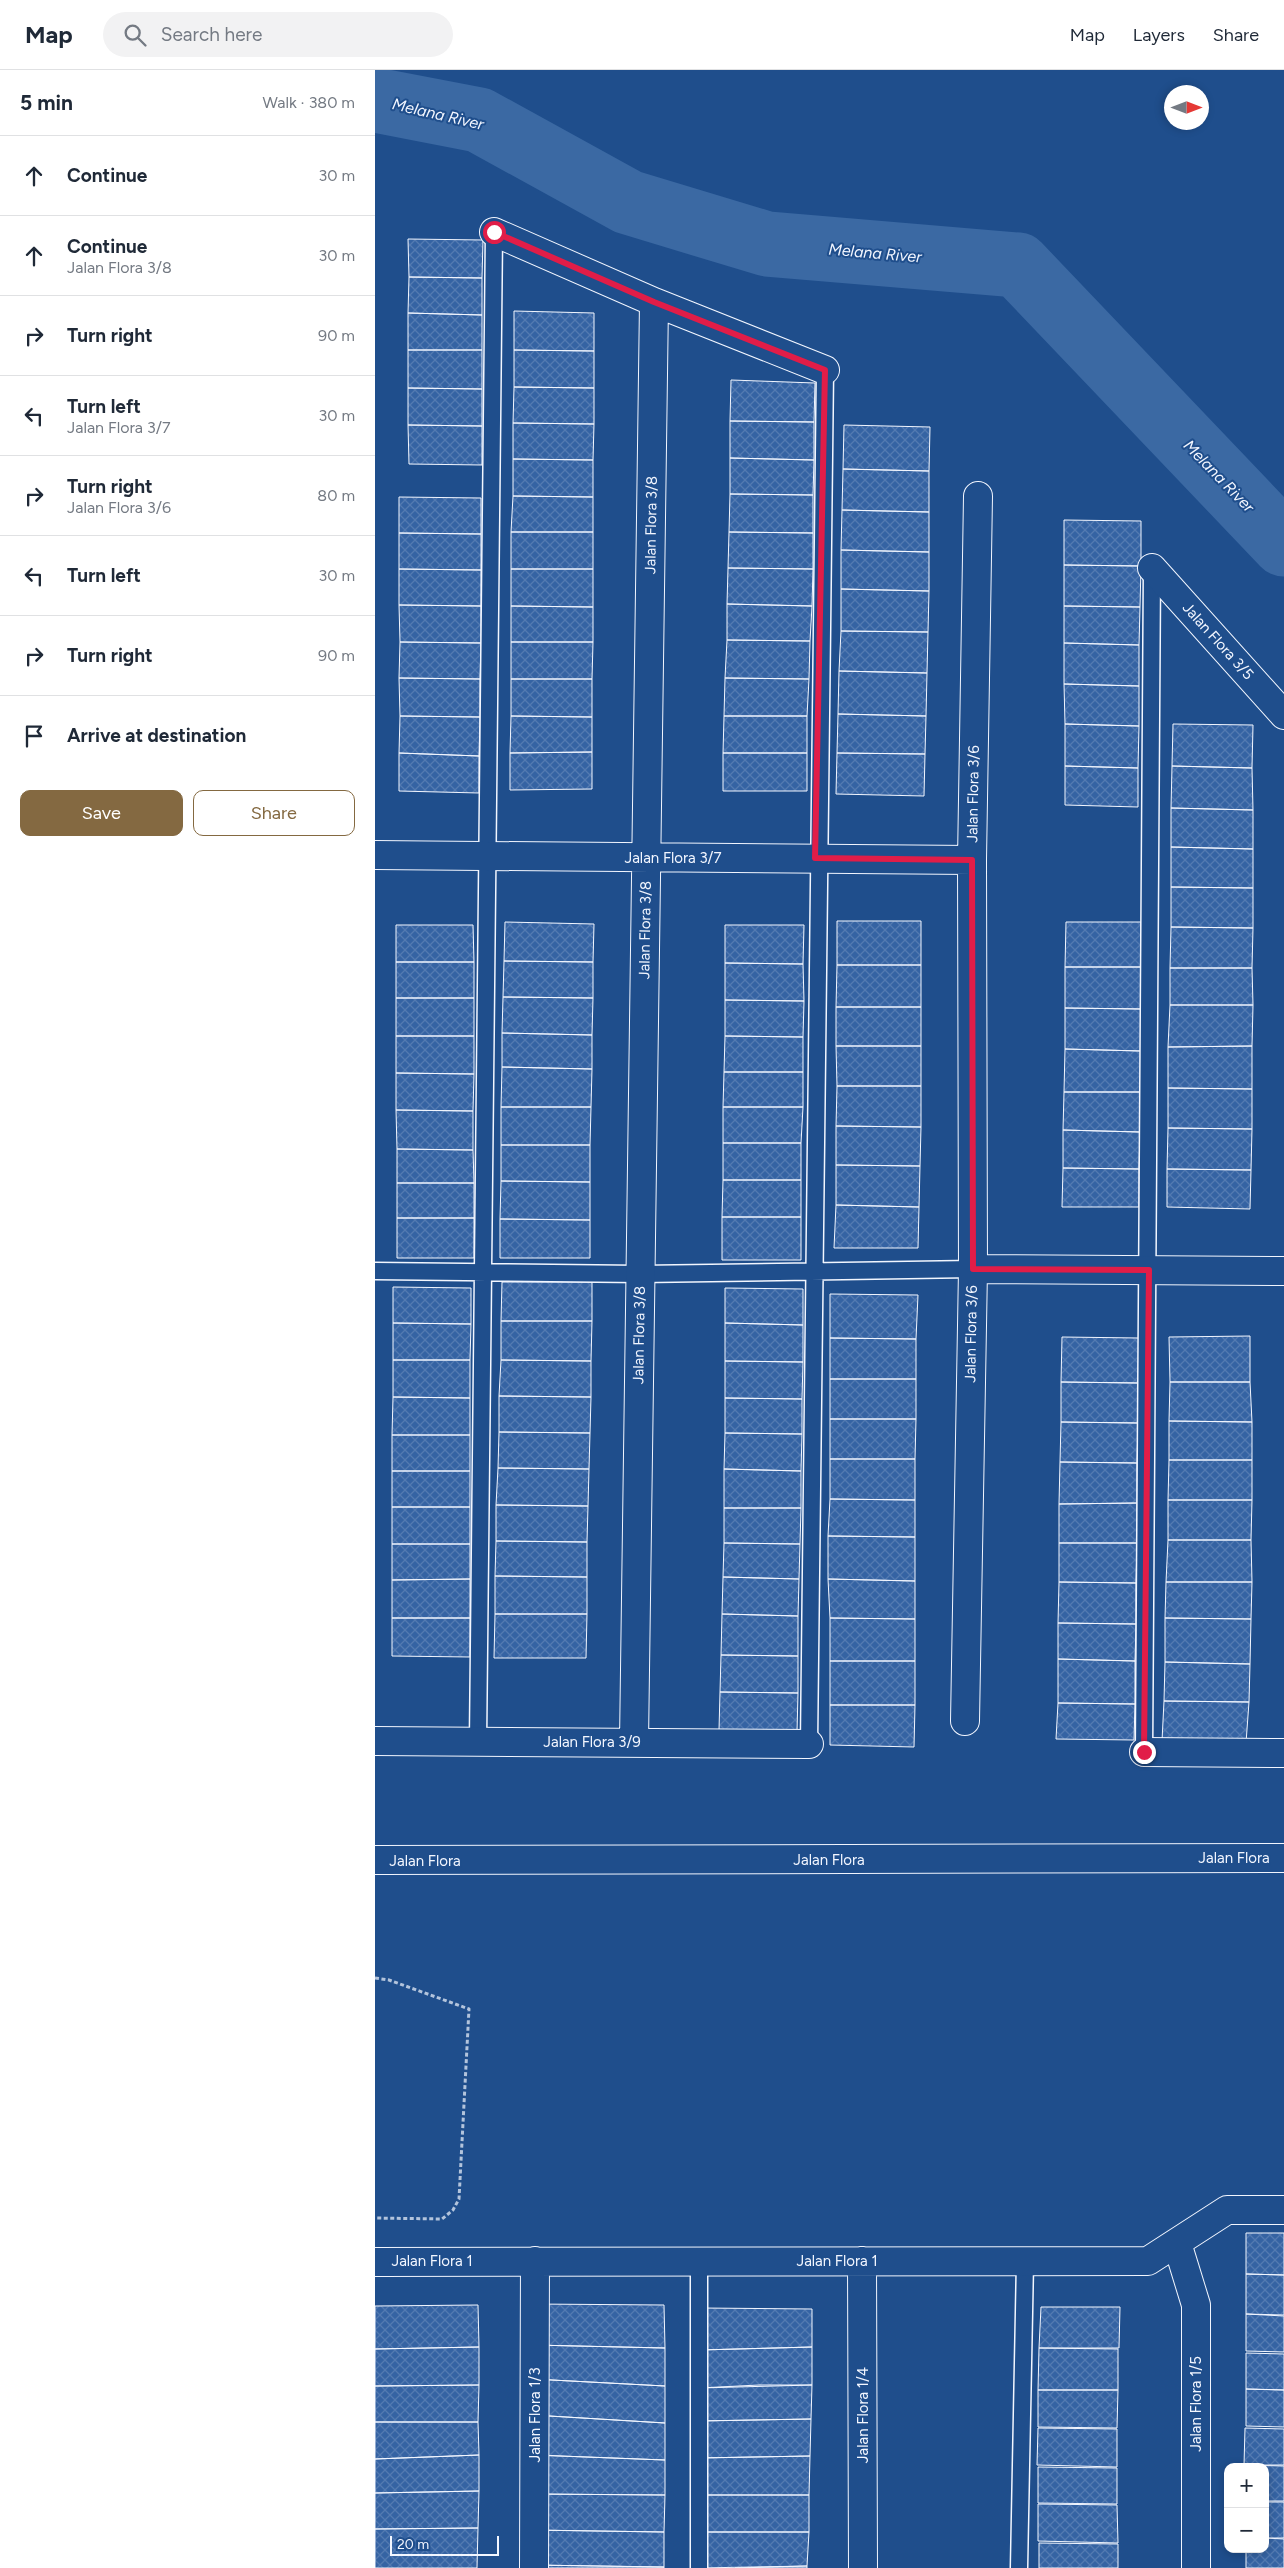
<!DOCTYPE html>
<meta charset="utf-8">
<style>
body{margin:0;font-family:Figtree,sans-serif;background:#f2f2f3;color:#1f2937}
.controls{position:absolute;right:15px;bottom:15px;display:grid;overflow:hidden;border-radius:10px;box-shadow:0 2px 8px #0003}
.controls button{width:45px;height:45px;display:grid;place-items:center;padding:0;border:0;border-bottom:1px solid #e0e1e3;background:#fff;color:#1f2937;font:25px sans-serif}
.compass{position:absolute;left:789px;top:15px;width:45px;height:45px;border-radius:50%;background:#fff;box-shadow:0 2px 8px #0003;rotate:90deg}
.scale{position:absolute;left:15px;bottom:12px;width:109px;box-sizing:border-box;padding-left:5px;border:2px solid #f2f6ff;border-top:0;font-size:14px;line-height:18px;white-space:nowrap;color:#f2f6ff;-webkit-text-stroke:4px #1f4e8c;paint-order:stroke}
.stop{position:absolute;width:15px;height:15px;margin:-11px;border:4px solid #e11d48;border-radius:50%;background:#fff}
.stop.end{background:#e11d48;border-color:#fff;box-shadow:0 1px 5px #0008}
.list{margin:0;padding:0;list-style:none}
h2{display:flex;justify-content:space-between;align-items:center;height:65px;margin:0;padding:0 20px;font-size:21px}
h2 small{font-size:16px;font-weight:400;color:#747a83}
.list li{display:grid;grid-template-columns:32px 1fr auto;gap:15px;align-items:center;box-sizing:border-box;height:80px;padding:0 20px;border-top:1px solid #e0e1e3}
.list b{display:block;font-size:19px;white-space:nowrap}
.list p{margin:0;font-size:16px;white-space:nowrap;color:#747a83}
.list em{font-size:16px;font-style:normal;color:#747a83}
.actions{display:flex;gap:10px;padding:15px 20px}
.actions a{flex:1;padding:11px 0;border:1px solid #846941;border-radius:10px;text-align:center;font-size:18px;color:#846941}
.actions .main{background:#846941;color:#fff}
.icon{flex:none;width:28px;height:28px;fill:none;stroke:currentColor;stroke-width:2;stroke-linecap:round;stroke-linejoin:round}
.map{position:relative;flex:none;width:909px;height:2498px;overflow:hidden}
header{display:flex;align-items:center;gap:30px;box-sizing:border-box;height:70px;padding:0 25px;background:#fff;border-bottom:1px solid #e0e1e3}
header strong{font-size:24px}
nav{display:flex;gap:28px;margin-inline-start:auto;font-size:18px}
.search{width:350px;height:45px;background:#f2f2f3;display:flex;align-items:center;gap:12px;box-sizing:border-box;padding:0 18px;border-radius:28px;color:#747a83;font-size:19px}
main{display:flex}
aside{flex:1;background:#fff}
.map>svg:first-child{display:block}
</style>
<header>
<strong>Map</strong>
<div class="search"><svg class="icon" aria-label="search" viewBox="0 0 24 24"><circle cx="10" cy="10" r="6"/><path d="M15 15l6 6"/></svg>Search here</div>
<nav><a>Map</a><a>Layers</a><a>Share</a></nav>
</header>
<main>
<aside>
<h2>5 min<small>Walk · 380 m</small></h2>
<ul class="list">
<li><svg class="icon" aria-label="ahead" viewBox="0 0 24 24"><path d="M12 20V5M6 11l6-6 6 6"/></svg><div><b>Continue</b></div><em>30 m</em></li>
<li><svg class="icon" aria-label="ahead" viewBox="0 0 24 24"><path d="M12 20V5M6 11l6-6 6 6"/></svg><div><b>Continue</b><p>Jalan Flora 3/8</p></div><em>30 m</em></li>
<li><svg class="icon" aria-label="right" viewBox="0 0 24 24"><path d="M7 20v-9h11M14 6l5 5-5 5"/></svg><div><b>Turn right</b></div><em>90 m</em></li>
<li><svg class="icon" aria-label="left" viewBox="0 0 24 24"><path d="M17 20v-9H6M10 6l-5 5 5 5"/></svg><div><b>Turn left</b><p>Jalan Flora 3/7</p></div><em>30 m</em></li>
<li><svg class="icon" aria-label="right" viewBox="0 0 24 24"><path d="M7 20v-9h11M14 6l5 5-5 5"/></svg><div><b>Turn right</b><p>Jalan Flora 3/6</p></div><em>80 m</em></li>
<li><svg class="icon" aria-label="left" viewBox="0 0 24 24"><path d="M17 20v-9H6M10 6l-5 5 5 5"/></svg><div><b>Turn left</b></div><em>30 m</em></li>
<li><svg class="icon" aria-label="right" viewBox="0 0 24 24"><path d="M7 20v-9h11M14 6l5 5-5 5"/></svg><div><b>Turn right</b></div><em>90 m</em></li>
<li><svg class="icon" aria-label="arrive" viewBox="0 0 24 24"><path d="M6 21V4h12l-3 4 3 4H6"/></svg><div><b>Arrive at destination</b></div></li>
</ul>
<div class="actions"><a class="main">Save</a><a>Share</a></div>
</aside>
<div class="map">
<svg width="909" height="2498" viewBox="0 0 909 2498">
<defs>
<pattern id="building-cross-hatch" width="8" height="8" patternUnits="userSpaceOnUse" patternTransform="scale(1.25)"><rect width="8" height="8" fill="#3563a3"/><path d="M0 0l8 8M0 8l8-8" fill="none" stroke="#537ab1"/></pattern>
</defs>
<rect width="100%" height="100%" fill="#1f4e8c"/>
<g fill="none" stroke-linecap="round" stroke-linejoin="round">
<!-- river -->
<path stroke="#3b69a3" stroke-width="65" d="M0,30L104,50L253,132L392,174L643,195L909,474"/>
</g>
<!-- building -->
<path fill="url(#building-cross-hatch)" stroke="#f2f6ff" d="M33,169L108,170L107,208L34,207Z
M34,207L107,208V245L33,243Z
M139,241L219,243V281L139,280Z
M33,243L107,245V280H33Z
M33,280H107V319L33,318Z
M139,280L219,281V318L139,317Z
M356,310L440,313L439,352L355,351Z
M139,317L219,318V354L138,353Z
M33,318L107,319V356L33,355Z
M355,351L439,352V390L355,388Z
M138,353L219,354L218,390L138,389Z
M33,355L107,356V395L34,394Z
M469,355L555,357L554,401L468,399Z
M355,388L439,390L438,425L355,424Z
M138,389L218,390V427L138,426Z
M468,399L554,401V442L467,440Z
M355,424L438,425V463L354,462Z
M138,426L218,427V462H136Z
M24,427L106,428V464L24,463Z
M467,440L554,442V482L466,480Z
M689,450L766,451V496L689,495Z
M136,462H218V499H136Z
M354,462L438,463V499L353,498Z
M24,463L106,464V500L24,499Z
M466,480L554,482V521L466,519Z
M689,495L766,496L765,537L689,536Z
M353,498L438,499L437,536L352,534Z
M24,499L106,500V536L24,535Z
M136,499H218V537L136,536Z
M466,519L554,521L553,562L466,561Z
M352,534L437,536L435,571L352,570Z
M24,535L106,536V573L25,572Z
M136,536L218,537V572H136Z
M689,536L765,537L764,575L689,573Z
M466,561L553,562L552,603L464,601Z
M352,570L435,571L434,609L350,608Z
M25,572L106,573L105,609L24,608Z
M136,572H218L217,609H136Z
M689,573L764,575V616L689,614Z
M464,601L552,603L551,646L463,644Z
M24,608L105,609V647L25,646Z
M350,608L434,609L432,646H349Z
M136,609H217V647L136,646Z
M689,614L764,616V656L690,654Z
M463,644L551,646L550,684L462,683Z
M25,646L105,647L104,686L24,683Z
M136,646L217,647V682L135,683Z
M349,646H432V683H348Z
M690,654L764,656L763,698L690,696Z
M798,654L878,655L877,698L797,696Z
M217,682V719L135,720V683Z
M24,683L104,686V723L24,721Z
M348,683H432V721H348Z
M462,683L550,684L549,726L461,724Z
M690,696L763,698V737L690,735Z
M797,696L877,698L878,740L796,738Z
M796,738L878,740V779L796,777Z
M796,777L878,779V818L796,817Z
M796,817L878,818V858L796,857Z
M462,851H546V895H462Z
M130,852L219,854L218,892L129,891Z
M691,852H766V897H690Z
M21,855H98L99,892H21Z
M350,855H429L428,894L350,893Z
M796,857L878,858L877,898H795Z
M129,891L218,892V928L128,927Z
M21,892H99V928H21Z
M350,893L428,894L429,931L350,930Z
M462,895H546V937H461Z
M690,897H766V939L690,938Z
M795,898H877L878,935H795Z
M128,927L218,928L217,965L127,963Z
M21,928H99V966H21Z
M350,930L429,931L428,967L350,966Z
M795,935H878L877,976L793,977Z
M461,937H546V976H461Z
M690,938L766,939V981L690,979Z
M127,963L217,965V999L127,997Z
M21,966H99V1004L21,1003Z
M350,966L428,967V1002H349Z
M461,976H546V1016H462Z
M877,976V1019L793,1018V977Z
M690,979L766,981V1022H689Z
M127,997L217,999L216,1037H126Z
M349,1002H428V1037H348Z
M21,1003L99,1004L98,1041L21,1040Z
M462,1016H546V1057L461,1056Z
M793,1018L877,1019V1059L793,1058Z
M689,1022H766L765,1062L688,1060Z
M126,1037H216L215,1075H126Z
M348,1037H428L426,1073H348Z
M21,1040L98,1041V1080L22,1079Z
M461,1056L546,1057L545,1096L461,1095Z
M793,1058L877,1059L876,1100L792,1099Z
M688,1060L765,1062L764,1099L688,1098Z
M348,1073H426V1110H348Z
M126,1075H215V1112L126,1111Z
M22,1079L98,1080L99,1113H22Z
M461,1095L545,1096L544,1137L461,1135Z
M688,1098L764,1099V1137H687Z
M792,1099L876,1100L875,1139L792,1137Z
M348,1110H426V1147H347Z
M126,1111L215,1112V1150L125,1149Z
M22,1113H99V1148H22Z
M461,1135L544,1137L543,1178H459Z
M347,1147H426V1190H347Z
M22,1148H99V1188H22Z
M125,1149L215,1150V1188H125Z
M127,1212H217V1251H126Z
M18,1217L96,1218V1254L18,1253Z
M350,1218L428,1219V1255L350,1253Z
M455,1224L543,1225L541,1269L455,1268Z
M126,1251H217L216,1291L126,1290Z
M18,1253L96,1254L95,1290H18Z
M350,1253L428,1255V1292L350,1291Z
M875,1266V1312H795L794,1267Z
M687,1267L764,1268L763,1313L686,1312Z
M455,1268L541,1269V1309H455Z
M18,1290H95V1328L18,1327Z
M126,1290L216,1291V1327L124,1326Z
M350,1291L428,1292L427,1329L350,1328Z
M455,1309H541V1349H455Z
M686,1312L763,1313V1353L686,1352Z
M795,1312H875L877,1352L794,1351Z
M124,1326L216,1327L215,1363L124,1362Z
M18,1327L95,1328V1365H17Z
M350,1328L427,1329V1364L350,1363Z
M455,1349H541L540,1389H455Z
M794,1351L877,1352V1390H794Z
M686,1352L763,1353L762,1393L685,1392Z
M124,1362L215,1363L214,1399L123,1398Z
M350,1363L427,1364L426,1401L349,1399Z
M17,1365H95V1401H17Z
M455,1389H540V1430L455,1429Z
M794,1390H877V1430H793Z
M685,1392L762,1393V1433L684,1434Z
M123,1398L214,1399L213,1436L121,1435Z
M349,1399L426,1401V1438H349Z
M17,1401H95V1437H17Z
M455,1429L540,1430V1467L453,1466Z
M793,1430H877L876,1470H793Z
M762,1433V1473H684V1434Z
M121,1435L213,1436L212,1472L121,1471Z
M17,1437H95V1474H17Z
M349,1438H426L425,1474L349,1473Z
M453,1466L540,1467V1511L453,1509Z
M793,1470H876L877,1512H791Z
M121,1471L212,1472V1507L120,1506Z
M349,1473L425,1474L424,1509L348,1507Z
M684,1473H762L761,1513L684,1512Z
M17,1474H95V1509L17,1510Z
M120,1506L212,1507V1544H120Z
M348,1507L424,1509L423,1546L347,1544Z
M95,1509V1548H17V1510Z
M453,1509L540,1511V1549L455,1548Z
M684,1512L761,1513V1554L683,1553Z
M791,1512H877L876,1549L790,1548Z
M120,1544H212L211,1588H119Z
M347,1544L423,1546V1586L346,1585Z
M17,1548H95V1587L17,1586Z
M455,1548L540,1549V1591H455Z
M790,1548L876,1549L875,1594L790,1592Z
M683,1553L761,1554L760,1591L683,1589Z
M346,1585L423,1586V1623L345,1622Z
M683,1589L760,1591V1634L683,1633Z
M455,1591H540V1635H455Z
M790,1592L875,1594L874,1632L789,1631Z
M345,1622L423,1623L422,1662L344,1660Z
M789,1631L874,1632L871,1673L787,1671Z
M683,1633L760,1634L759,1670L681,1669Z
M455,1635H540L539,1677L455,1675Z
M871,2163H909V2205L871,2204Z
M871,2204L909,2205V2245L871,2244Z
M158,2234L289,2235L290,2278L158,2275Z
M103,2235L104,2277L0,2279V2236Z
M666,2237H745L744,2278H664Z
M326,2238L437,2239V2277L325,2280Z
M871,2244L909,2246V2282L871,2281Z
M158,2275L290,2278V2316L158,2309Z
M104,2277V2315L0,2316V2279Z
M437,2277V2315L324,2318L325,2280Z
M664,2278L743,2279V2320H663Z
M871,2283L909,2284V2320L871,2319Z
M158,2309L290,2316V2353L158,2345Z
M104,2315L103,2352H0V2316Z
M384,2315H437L436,2349L323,2351L324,2318Z
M871,2319L909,2320V2357L871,2356Z
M663,2320H743L742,2358L663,2357Z
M158,2345L290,2353V2390L159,2385Z
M436,2349L435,2386L323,2388V2351Z
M0,2352H103L104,2385L0,2389Z
M663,2358L742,2359V2397L662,2395Z
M870,2358L909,2359V2395H869Z
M104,2385V2421L0,2423V2389Z
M159,2385L290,2390V2425L158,2424Z
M435,2386L434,2425H323V2388Z
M869,2395L909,2396V2431H890V2397Z
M663,2397L742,2398V2434L663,2433Z
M104,2421L103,2458L0,2459V2423Z
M158,2424L290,2425L289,2462L156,2460Z
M323,2425H434V2462H323Z
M890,2432H909V2468H890Z
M663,2434L742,2435L743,2473L663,2471Z
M103,2458L102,2498H0V2459Z
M156,2460L289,2462V2497L157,2495Z
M323,2462H434L432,2496L323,2498Z
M890,2468L909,2469V2498H871V2479H890Z
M664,2473L743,2474V2498H664Z
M157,2495L289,2497V2498H157Z
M432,2496V2498H360Z"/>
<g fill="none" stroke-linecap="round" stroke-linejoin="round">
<!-- lane casing -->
<g stroke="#f2f6ff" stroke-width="19">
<path id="lane" d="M0,1201L265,1204L598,1199
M103,1672L119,162
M434,1674C435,1216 441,758 450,300
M769,1682L777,498
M324,2498V2191
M644,2498L650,2191"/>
</g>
<!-- street casing -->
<g stroke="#f2f6ff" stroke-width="30">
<path id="street" d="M119,162L279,232
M777,498L909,645
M0,785L597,790
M598,1199L909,1201
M590,1651L598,1199L597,790L603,426
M0,1671L434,1674
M259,1672L279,232L450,300
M769,1682L909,1683
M0,1790L909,1788
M802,2173L821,2235V2498
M487,2191L488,2498
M0,2192L773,2191L852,2140H909
M159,2498L160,2191"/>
</g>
<!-- path -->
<path stroke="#b3c4dc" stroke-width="3" stroke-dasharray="4 2.5" stroke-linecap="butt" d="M0,1908L14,1910L94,1939L84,2129L78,2140L67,2149L0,2148"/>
<!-- lane -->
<use href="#lane" stroke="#1f4e8c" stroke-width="16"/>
<!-- street -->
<use href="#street" stroke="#1f4e8c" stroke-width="28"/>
</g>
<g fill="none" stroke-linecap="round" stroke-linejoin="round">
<!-- route -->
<path stroke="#e11d48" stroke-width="6" d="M119,162L279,232L450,300L440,788L597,790L598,1199L774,1200L769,1682"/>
</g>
<g text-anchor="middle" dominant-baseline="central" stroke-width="4" stroke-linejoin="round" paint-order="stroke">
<!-- street labels -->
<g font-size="15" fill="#f2f6ff" stroke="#1f4e8c">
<text transform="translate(276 455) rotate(-89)">Jalan Flora 3/8</text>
<text transform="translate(843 571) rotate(48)">Jalan Flora 3/5</text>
<text transform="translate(598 724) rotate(-89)">Jalan Flora 3/6</text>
<text x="298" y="788">Jalan Flora 3/7</text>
<text transform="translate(270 860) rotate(-89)">Jalan Flora 3/8</text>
<text transform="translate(596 1264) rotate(-89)">Jalan Flora 3/6</text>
<text transform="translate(264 1265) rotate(-89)">Jalan Flora 3/8</text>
<text x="217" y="1672">Jalan Flora 3/9</text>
<text x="859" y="1788">Jalan Flora</text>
<text x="454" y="1790">Jalan Flora</text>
<text x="50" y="1791">Jalan Flora</text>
<text x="57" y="2191">Jalan Flora 1</text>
<text x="462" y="2191">Jalan Flora 1</text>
<text transform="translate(821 2334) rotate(-90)">Jalan Flora 1/5</text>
<text transform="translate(160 2345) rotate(-90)">Jalan Flora 1/3</text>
<text transform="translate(488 2345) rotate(-90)">Jalan Flora 1/4</text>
</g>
<!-- water labels -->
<g font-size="16" font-style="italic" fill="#f2f6ff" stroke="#1f4e8c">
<text transform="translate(63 44) rotate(13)">Melana River</text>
<text transform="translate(500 183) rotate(5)">Melana River</text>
<text transform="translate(844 406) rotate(46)">Melana River</text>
</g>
</g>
</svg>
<div class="controls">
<button>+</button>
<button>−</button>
</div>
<svg class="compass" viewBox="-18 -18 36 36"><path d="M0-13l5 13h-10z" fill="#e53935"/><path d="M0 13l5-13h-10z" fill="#747a83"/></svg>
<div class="scale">20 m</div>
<div class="stop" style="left:119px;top:162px"></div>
<div class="stop end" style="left:769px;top:1682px"></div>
</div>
</main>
